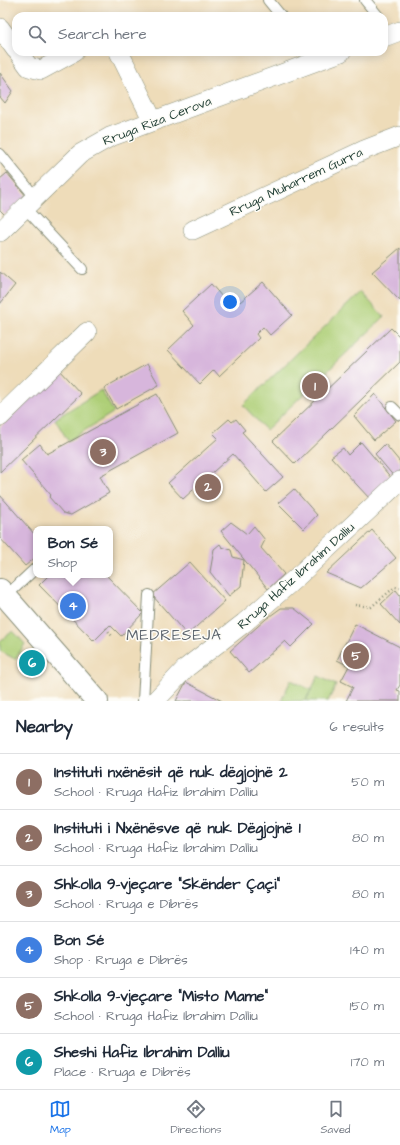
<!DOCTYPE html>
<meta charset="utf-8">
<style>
body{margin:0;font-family:"Architects Daughter",sans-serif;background:#f6f6f7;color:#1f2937}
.you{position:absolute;left:230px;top:302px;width:14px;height:14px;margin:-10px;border:3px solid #fff;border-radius:50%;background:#1a73e8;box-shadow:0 0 0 6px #1a73e833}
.badge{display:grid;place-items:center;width:26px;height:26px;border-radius:50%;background:#1a73e8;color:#fff;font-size:13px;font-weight:700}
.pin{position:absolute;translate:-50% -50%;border:2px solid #fff;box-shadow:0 1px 4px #0006}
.popup{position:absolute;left:33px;top:526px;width:80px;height:52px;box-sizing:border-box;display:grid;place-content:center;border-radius:8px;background:#fff;filter:drop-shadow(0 1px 3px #0005);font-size:13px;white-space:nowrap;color:#747a83}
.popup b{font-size:15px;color:#1f2937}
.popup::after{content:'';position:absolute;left:50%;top:100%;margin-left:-8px;border:8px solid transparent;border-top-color:#fff}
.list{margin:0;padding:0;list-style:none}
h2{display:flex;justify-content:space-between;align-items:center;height:52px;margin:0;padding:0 16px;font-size:17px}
h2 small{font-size:13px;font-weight:400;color:#747a83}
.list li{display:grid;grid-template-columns:26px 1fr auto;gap:12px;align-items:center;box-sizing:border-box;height:56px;padding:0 16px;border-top:1px solid #e0e1e3}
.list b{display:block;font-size:15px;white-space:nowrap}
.list p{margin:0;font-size:13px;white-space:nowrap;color:#747a83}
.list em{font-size:13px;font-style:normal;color:#747a83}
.icon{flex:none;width:22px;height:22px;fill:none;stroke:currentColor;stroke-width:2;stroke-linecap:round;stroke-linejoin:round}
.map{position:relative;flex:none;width:400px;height:701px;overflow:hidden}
.search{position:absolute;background:#fff;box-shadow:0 2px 10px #0003;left:12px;right:12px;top:12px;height:44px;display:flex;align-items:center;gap:10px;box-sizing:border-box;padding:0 14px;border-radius:12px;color:#747a83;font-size:15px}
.sheet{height:388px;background:#fff}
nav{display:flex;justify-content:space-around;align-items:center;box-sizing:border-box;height:56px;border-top:1px solid #e0e1e3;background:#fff;font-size:11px;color:#747a83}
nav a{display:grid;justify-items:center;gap:2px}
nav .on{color:#1a73e8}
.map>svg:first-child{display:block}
</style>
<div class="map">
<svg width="400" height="701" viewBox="0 0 400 701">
<rect width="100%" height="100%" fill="#fdfcf7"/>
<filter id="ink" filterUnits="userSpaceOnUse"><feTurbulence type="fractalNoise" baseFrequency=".025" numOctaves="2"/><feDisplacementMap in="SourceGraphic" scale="8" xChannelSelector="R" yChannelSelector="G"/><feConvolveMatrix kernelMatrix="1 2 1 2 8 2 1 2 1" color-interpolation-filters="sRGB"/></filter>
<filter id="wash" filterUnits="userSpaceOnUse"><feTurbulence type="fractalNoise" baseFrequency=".012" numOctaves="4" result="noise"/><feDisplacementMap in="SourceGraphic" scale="16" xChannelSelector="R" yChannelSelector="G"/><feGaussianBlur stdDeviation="0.9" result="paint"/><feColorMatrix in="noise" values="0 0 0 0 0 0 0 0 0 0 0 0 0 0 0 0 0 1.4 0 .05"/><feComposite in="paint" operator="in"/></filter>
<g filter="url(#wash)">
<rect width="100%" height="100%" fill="#eedcb9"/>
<!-- green -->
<path fill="#aecf77" stroke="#668656" d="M361,292L384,317L266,430L243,405Z
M101,390L114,412L68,441L55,419Z
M13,631L25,644L15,659L0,651V641Z
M318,676L336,685L328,701H306Z
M291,680L311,690L305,701H281Z"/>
<g id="blocks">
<!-- building -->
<path fill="#d7b6dc" d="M0,73L13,91L5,103L0,97Z
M7,173L27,197L5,215L0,210V179Z
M400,248V301L372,272Z
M0,272L15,285L0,304Z
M263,282L292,315L270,335L263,327L256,334L259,338L219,376L214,370L200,384L168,350L194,325L182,311L211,284L229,305L236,298L240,302Z
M391,328L400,337V362L295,464L273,441Z
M147,364L159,385L116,409L104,388Z
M59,370L81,394L0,472V427Z
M157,394L178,433L100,476L109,493L71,515L63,513L49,497L51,495L21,460L40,444L47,454Z
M375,394L396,421L374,440L354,416Z
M229,419L232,422L236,419L245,430L242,432L283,477L266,492L233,454L183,499L168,483L218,438L213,433Z
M361,442L393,480L370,499L331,457L343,448L348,455Z
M385,444L400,462V475L396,479L375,454Z
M294,489L317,515L304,529L278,503Z
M0,495L36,536V557L25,566L0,538Z
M231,522L247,534L254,526L265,540L261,548L284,574L268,589L221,531Z
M372,530L396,558L361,588L326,573Z
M220,544L222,547L231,550L233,557L244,560L241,586L229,596L210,572L214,549Z
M190,562L225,601L187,635L152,595Z
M49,575H106L143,613L121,636L110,625L94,641L39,585Z
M396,590L400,595V625L381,604Z
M281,608H294L314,624L291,647L285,641L249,673L230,651L266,619Z
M355,624L400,647V685L397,690L400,691V701H346L353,687L341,681L349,666L337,660Z
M186,682L222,701H176Z"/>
</g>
</g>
<g filter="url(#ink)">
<use href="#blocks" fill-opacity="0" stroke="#868c76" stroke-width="1"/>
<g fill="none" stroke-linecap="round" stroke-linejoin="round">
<!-- lane casing -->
<g stroke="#868c76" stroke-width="12">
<path id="lane" d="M268,0L281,16
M365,0L378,16
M0,154L36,198
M25,208L82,269
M392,407L400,415
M6,596L36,568
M143,701L149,595"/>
</g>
<!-- street casing -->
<g stroke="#868c76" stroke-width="20">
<path id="street" d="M0,28L16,50
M384,37L400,31
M18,52L29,67L41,70L74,52
M119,52L153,121
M193,230L364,150L400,136
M0,232L80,154L110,137L341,52
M0,417L87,332
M155,701L186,668L244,623L297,577L400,481"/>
</g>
<!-- secondary casing -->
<g stroke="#868c76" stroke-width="24">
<path id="secondary" d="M0,590L97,701"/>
</g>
<!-- path -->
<path stroke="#868c76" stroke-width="2.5" stroke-dasharray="1 3" stroke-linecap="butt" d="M355,605L371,607L395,587L400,588
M106,628L112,636"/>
<!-- lane -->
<use href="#lane" stroke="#fff" stroke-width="10"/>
<!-- street -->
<use href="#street" stroke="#fff" stroke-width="19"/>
<!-- secondary -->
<use href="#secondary" stroke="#fff" stroke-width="22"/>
</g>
</g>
<g text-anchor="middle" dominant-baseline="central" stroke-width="3" stroke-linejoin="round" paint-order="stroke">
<!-- street labels -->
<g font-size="13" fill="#1f3d34" stroke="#fdfcf7">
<text transform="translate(157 121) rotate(-21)">Rruga Riza Cerova</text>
<text transform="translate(296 182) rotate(-25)">Rruga Muharrem Gurra</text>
<text transform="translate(296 576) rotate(-42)">Rruga Hafiz Ibrahim Dalliu</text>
</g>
<!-- quarter labels -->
<g font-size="15" letter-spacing="1" fill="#5f676f" stroke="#fdfcf7">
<text x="174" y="635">MEDRESEJA</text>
</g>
</g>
</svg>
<div class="you"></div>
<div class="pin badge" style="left:315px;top:386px;background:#8d6e63">1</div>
<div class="pin badge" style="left:208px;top:487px;background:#8d6e63">2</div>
<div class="pin badge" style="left:103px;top:452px;background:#8d6e63">3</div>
<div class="pin badge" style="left:73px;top:606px;background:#3f7fe0">4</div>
<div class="popup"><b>Bon Sé</b>Shop</div>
<div class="pin badge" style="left:356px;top:656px;background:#8d6e63">5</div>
<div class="pin badge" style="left:32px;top:663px;background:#0f9aa8">6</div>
<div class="search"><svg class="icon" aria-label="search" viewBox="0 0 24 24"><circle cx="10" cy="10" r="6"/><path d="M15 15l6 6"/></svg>Search here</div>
</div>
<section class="sheet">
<h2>Nearby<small>6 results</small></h2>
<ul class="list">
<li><span class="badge" style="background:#8d6e63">1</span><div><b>Instituti nxënësit që nuk dëgjojnë 2</b><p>School · Rruga Hafiz Ibrahim Dalliu</p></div><em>50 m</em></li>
<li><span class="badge" style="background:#8d6e63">2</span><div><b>Instituti i Nxënësve që nuk Dëgjojnë 1</b><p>School · Rruga Hafiz Ibrahim Dalliu</p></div><em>80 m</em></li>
<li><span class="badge" style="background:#8d6e63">3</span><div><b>Shkolla 9-vjeçare &quot;Skënder Çaçi&quot;</b><p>School · Rruga e Dibrës</p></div><em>80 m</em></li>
<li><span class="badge" style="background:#3f7fe0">4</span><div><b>Bon Sé</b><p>Shop · Rruga e Dibrës</p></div><em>140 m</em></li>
<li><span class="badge" style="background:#8d6e63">5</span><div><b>Shkolla 9-vjeçare &quot;Misto Mame&quot;</b><p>School · Rruga Hafiz Ibrahim Dalliu</p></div><em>150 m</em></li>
<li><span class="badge" style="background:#0f9aa8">6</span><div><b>Sheshi Hafiz Ibrahim Dalliu</b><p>Place · Rruga e Dibrës</p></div><em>170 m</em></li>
</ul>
</section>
<nav>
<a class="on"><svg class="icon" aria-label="map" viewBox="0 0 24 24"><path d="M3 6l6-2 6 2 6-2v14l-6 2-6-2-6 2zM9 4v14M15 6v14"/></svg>Map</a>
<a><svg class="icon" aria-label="directions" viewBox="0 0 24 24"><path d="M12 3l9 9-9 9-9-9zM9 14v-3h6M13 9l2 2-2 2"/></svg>Directions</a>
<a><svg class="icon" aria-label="saved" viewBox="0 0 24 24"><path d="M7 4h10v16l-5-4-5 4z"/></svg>Saved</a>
</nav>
